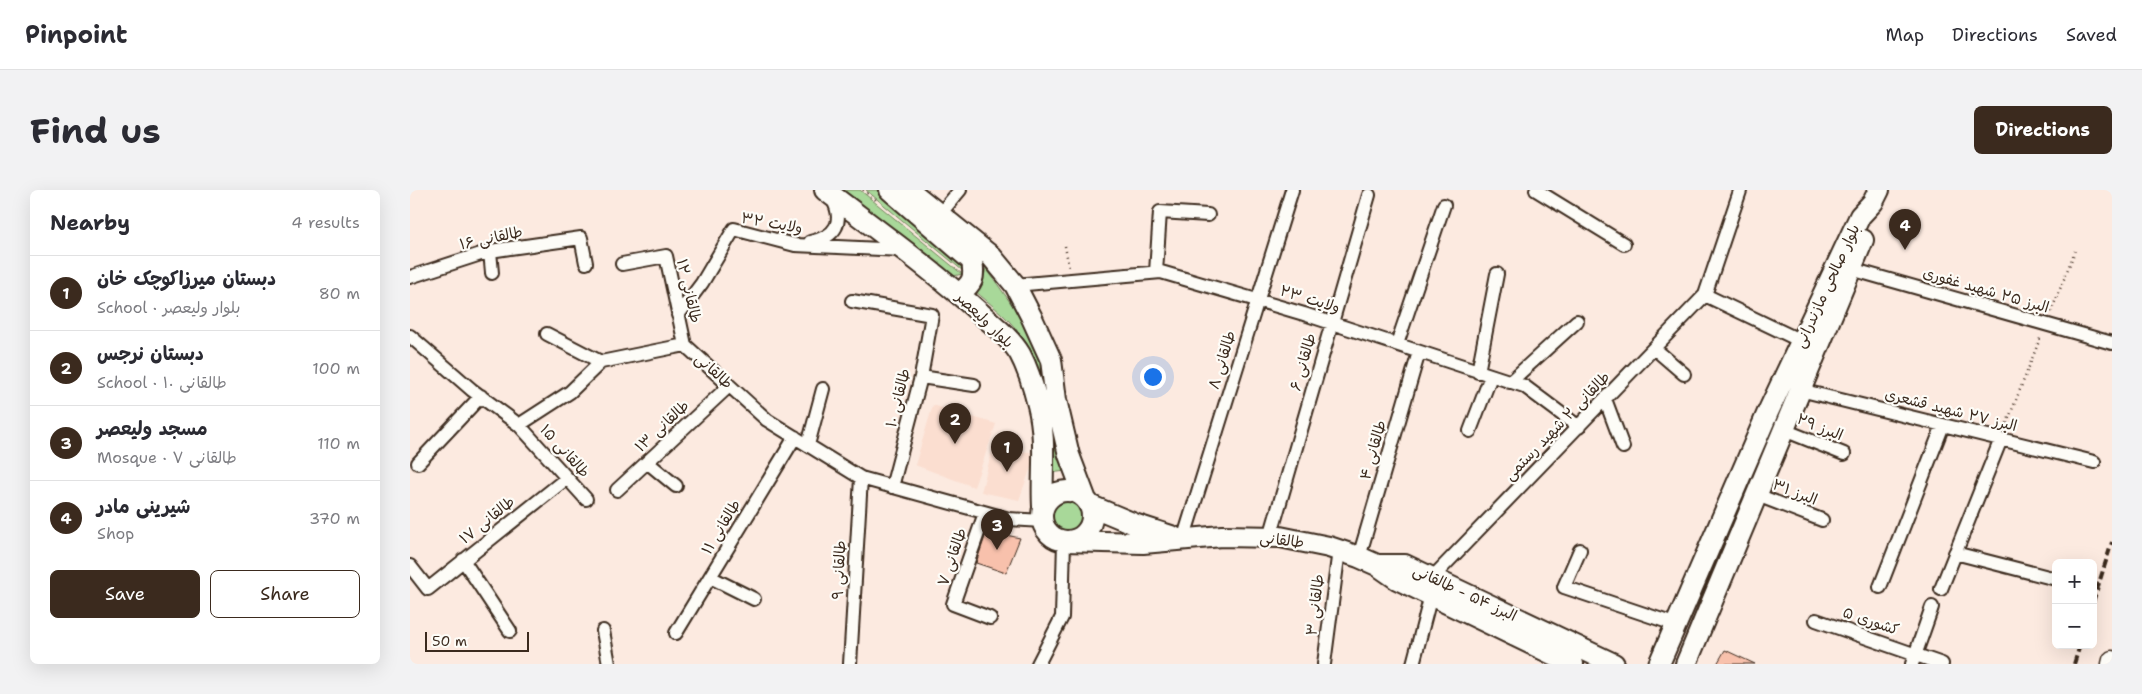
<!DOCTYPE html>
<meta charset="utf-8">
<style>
body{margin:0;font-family:"Shantell Sans","Playpen Sans Arabic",sans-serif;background:#f2f2f3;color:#2b2b33}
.controls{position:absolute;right:15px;bottom:15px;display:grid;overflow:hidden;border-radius:8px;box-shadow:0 5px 20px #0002}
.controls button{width:45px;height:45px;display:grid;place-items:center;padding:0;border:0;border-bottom:1px solid #e1e1e2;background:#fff;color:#2b2b33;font:25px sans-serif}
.scale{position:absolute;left:15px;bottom:12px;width:104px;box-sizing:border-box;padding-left:5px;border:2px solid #3b2a1e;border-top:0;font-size:14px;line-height:18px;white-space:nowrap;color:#3b2a1e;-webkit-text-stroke:4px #fdfcf7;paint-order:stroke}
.you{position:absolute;left:742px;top:186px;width:18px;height:18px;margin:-12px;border:4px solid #fff;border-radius:50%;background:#1a73e8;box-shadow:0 0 0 8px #1a73e833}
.badge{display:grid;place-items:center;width:32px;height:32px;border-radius:50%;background:#3b2a1e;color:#fff;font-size:16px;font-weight:700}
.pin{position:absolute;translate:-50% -41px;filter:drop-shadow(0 1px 2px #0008)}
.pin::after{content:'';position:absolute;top:26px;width:18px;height:15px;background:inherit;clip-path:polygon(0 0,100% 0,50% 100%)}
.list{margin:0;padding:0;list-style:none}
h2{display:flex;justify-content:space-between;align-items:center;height:65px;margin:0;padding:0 20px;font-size:21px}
h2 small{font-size:16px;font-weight:400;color:#7c7c81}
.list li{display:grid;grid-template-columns:32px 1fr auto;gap:15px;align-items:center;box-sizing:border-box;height:75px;padding:0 20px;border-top:1px solid #e1e1e2}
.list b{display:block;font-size:19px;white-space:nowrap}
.list p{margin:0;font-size:16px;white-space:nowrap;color:#7c7c81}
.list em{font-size:16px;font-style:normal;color:#7c7c81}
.actions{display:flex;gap:10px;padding:15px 20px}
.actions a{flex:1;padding:11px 0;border:1px solid #3b2a1e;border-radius:8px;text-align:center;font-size:18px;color:#3b2a1e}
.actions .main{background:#3b2a1e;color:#fff}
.map{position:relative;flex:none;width:1702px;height:474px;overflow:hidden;border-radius:8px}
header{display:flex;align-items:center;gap:30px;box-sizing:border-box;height:70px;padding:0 25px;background:#fff;border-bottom:1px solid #e1e1e2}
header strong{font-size:24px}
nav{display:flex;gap:28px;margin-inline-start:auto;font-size:18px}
.intro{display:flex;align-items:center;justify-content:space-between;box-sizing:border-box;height:120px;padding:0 30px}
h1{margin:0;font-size:35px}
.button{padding:12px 22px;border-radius:8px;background:#3b2a1e;color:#fff;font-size:18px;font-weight:700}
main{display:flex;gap:30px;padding:0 30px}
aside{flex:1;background:#fff;border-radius:8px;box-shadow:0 5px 20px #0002}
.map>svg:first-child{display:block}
</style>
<header>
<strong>Pinpoint</strong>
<nav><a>Map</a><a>Directions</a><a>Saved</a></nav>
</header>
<div class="intro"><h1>Find us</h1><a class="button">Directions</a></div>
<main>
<aside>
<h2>Nearby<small>4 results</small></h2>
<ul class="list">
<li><span class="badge">1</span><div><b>دبستان میرزاکوچک خان</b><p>School · بلوار ولیعصر</p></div><em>80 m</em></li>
<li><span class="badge">2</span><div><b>دبستان نرجس</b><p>School · طالقانی ۱۰</p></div><em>100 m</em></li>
<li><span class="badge">3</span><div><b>مسجد ولیعصر</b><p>Mosque · طالقانی ۷</p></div><em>110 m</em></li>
<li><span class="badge">4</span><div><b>شیرینی مادر</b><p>Shop</p></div><em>370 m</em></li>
</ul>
<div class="actions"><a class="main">Save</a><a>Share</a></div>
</aside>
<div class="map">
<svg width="1702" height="474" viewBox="0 0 1702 474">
<rect width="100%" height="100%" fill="#fceae0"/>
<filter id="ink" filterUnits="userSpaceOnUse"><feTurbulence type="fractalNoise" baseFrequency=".02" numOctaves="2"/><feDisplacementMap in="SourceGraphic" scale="10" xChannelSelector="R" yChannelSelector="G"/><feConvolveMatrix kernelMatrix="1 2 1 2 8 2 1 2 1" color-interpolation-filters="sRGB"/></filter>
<g filter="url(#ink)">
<!-- built -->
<path fill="#fbded0" d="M523,215L586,234L564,297L505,275Z
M583,257L626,263L609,310L571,302Z"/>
<!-- green -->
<path fill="#a8d899" stroke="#72815c" d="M431,0H450L552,84L544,86L536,82Z
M456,0H475L554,74L553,81Z
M576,78L612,129L632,170L656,281L640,283L626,177C612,138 596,127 565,101L573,91Z
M639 325a18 18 0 1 1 36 0a18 18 0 1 1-36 0Z"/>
<!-- building -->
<path fill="#f8c1ac" stroke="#3b2a1e" d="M577,341L610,348L596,383L566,373Z
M1315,460L1345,474H1307Z"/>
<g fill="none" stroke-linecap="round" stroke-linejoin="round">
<!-- street casing -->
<g stroke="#3b2a1e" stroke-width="16">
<path id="street" d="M1126,0L1214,54
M530,24L550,0
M400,52C426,47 435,32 422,8
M80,61L82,83
M212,74L256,66L275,155
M1441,79L1702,153
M746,82L750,22L798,25
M0,87L80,61L171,48L176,73
M605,95L751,82L894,124L1114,196L1169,237
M1295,105L1391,151
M442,111L522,125L511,187L482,297
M268,125L292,93L324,39L385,55L492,60
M137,144L191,172
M0,146L62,200L109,235L160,202L191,172L275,155L357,230L451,288L599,329L632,331
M987,154L1034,15
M1245,159L1274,184
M1068,182L1087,84
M511,187L564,195
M1100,192L1167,131
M1390,200L1684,272
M1195,209L1213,257
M109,235L176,309
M1374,240L1434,264
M1060,241L1081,186
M398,255L413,199
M237,272L266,296
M8,273L71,206
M207,300L319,196
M1347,305L1412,330
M575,323L543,414L580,428
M860,347L959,5
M773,350L882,0
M1170,360L1154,397L1267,435
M1545,363L1646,389
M949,367L1009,162
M53,370L100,441
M0,376L18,399L157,288
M300,387L344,409
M1022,388L1295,105L1330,1
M1470,397L1533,235
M1531,399L1591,249
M1406,430L1532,474
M193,441L199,474
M266,443L385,247
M440,474L451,288
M628,474L652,427L654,351
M914,474L929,360
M1003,474L1021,405
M1502,474L1522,417"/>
</g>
<!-- secondary casing -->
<g stroke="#3b2a1e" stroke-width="21">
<path id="secondary" d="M1701,474L1702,470"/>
</g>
<!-- primary casing -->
<g stroke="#3b2a1e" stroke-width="24">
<path id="primary" d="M415,0C467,40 519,77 568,121C582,134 600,147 610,164C618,179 624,199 628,215C637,250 631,282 633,317
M480,0L562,71C565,88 563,93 549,104
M499,0L581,66L605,95L621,126L641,170L646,210L659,265L676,310
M632 326a25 25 0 1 1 50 0a25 25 0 1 1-50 0Z
M679,315L727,335L764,347
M654,351L733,353L812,346L870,347L919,357L949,367L967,375L987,389L1163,474
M967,375H995L1204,474
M1249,474L1358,222L1450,26L1463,12L1469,0
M1276,474L1453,50"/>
</g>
<!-- path -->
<path stroke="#3b2a1e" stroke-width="2.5" stroke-dasharray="1 4" stroke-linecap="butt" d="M453,0L467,11
M655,56L659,78
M1641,122L1665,61
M1595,238L1631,146"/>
<!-- street -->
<use href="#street" stroke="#fdfcf7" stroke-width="12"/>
<!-- secondary -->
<use href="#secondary" stroke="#fdfcf7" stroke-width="18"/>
<!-- primary -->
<use href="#primary" stroke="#fdfcf7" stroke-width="20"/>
<!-- rail -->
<path stroke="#3b2a1e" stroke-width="4" stroke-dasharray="8 4" stroke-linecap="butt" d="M1683,412L1702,352
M1664,474L1670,455"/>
</g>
</g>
<g text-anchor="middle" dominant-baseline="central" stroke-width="4.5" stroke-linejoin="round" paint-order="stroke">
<!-- street labels -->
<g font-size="15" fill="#3b2a1e" stroke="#fdfcf7">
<text transform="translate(362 33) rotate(10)">ولایت ۳۲</text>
<text transform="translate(81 48) rotate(-12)">طالقانی ۱۶</text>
<text transform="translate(1417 96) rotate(-65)">بلوار صالحی مازندرانی</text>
<text transform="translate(1576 100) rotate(16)">البرز ۲۵ شهید غفوری</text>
<text transform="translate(279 101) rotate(77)">طالقانی ۱۲</text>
<text transform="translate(900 109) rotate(17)">ولایت ٣۳</text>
<text transform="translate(575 130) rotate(44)">بلوار ولیعصر</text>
<text transform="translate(812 170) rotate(-73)">طالقانی ۸</text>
<text transform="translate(893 172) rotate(-74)">طالقانی ۶</text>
<text transform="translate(304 181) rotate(42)">طالقانی</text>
<text transform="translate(488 208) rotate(-76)">طالقانی ۱۰</text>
<text transform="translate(1541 220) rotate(14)">البرز ۲۷ شهید قشعری</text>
<text transform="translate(252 236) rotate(-43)">طالقانی ۱۳</text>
<text transform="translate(1147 236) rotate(-46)">طالقانی ۲ شهید رستمی</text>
<text transform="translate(1410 237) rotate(22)">البرز ۲۹</text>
<text transform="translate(963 260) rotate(-74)">طالقانی ۴</text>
<text transform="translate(155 261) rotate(48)">طالقانی ۱۵</text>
<text transform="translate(1385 302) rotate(21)">البرز ۳۱</text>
<text transform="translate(77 330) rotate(-39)">طالقانی ۱۷</text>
<text transform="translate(311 337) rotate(-59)">طالقانی ۱۱</text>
<text transform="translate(872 350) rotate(7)">طالقانی</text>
<text transform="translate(542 367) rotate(-71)">طالقانی ۷</text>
<text transform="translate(429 380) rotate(-87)">طالقانی ۹</text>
<text transform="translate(1055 403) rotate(25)">البرز ۵۴ - طالقانی</text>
<text transform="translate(905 415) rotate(-83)">طالقانی ۳</text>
<text transform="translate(1461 431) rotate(19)">کشوری ۵</text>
</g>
</g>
</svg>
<div class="controls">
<button>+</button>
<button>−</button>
</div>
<div class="scale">50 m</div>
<div class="you"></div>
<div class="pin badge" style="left:597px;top:282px">1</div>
<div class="pin badge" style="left:545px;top:254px">2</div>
<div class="pin badge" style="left:587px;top:360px">3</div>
<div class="pin badge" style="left:1495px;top:60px">4</div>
</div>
</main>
